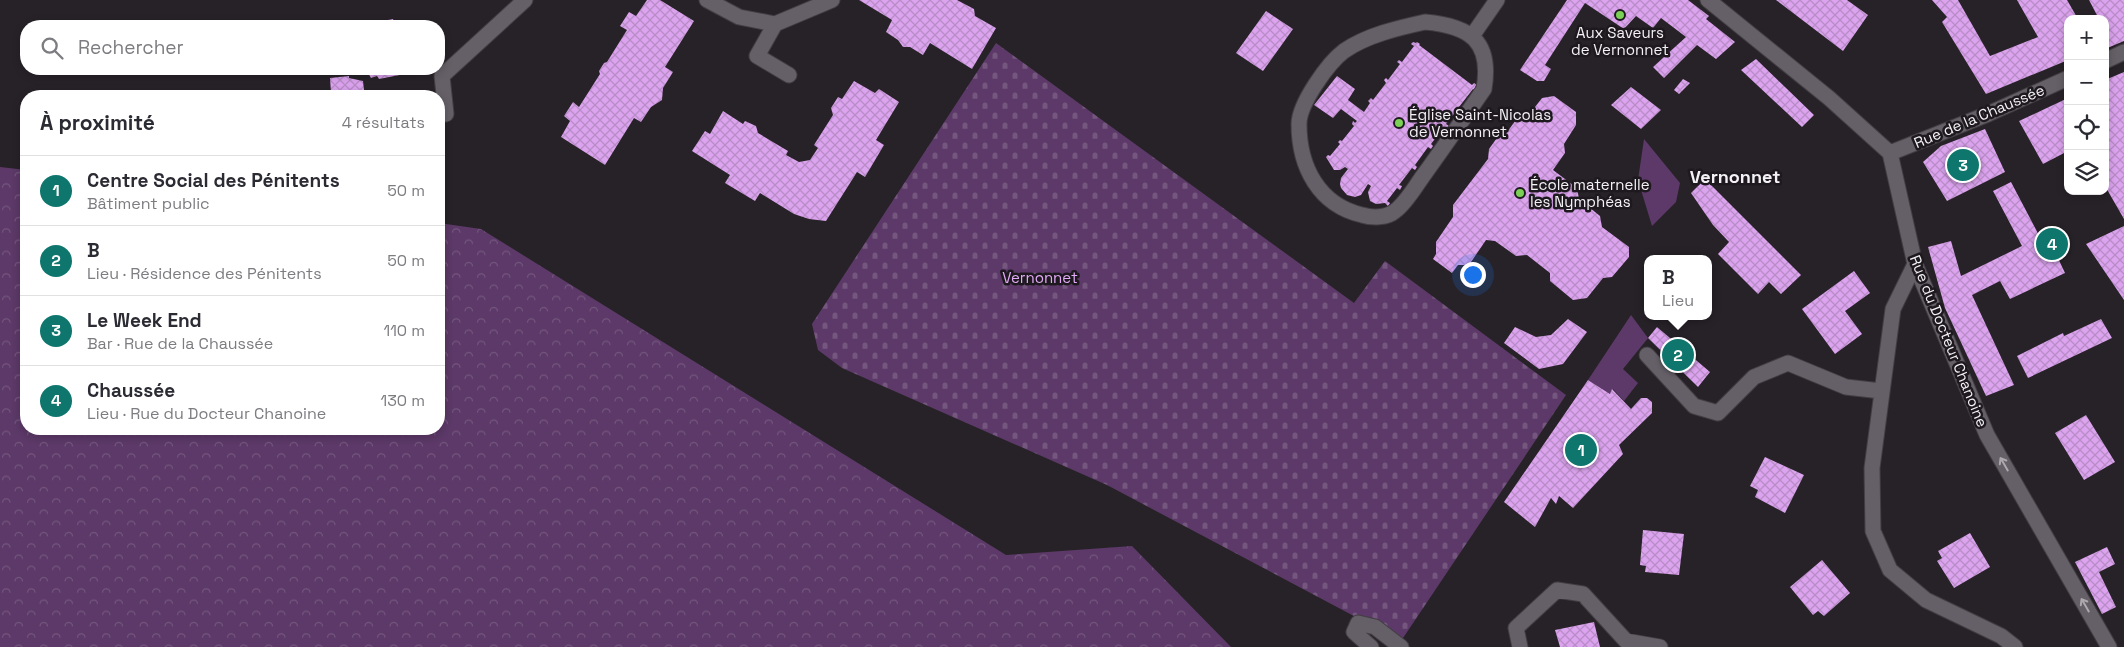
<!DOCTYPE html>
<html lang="fr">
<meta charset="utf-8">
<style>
body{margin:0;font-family:"Space Grotesk",sans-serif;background:#f2f2f3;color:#2b2b33}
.controls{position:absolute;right:15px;top:15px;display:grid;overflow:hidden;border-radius:10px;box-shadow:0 2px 8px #0003}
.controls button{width:45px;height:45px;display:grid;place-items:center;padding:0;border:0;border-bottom:1px solid #e1e1e2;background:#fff;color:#2b2b33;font:25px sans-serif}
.you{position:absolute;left:1472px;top:274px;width:18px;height:18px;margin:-12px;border:4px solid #fff;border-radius:50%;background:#1a73e8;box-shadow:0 0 0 8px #1a73e833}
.badge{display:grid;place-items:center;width:32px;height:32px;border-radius:50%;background:#0f766e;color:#fff;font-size:16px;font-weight:700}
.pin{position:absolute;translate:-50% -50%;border:2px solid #fff;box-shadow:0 1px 5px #0006}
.popup{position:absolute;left:1644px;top:255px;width:68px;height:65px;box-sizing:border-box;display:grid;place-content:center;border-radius:10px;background:#fff;filter:drop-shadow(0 1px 4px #0005);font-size:16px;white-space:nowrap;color:#7c7c81}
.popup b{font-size:19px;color:#2b2b33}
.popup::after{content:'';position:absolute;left:50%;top:100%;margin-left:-10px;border:10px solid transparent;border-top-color:#fff}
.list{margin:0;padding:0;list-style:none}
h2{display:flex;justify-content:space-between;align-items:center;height:65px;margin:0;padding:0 20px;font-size:21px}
h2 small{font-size:16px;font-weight:400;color:#7c7c81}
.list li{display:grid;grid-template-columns:32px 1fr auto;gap:15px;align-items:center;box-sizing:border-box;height:70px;padding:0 20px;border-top:1px solid #e1e1e2}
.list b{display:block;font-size:19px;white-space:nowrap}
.list p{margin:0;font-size:16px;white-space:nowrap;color:#7c7c81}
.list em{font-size:16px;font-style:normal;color:#7c7c81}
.icon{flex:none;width:28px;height:28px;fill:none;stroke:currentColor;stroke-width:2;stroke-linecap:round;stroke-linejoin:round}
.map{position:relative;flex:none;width:2124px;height:647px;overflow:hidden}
.search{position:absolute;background:#fff;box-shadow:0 2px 8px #0003;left:20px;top:20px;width:425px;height:55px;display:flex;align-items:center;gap:12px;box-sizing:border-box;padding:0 18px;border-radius:20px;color:#7c7c81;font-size:19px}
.panel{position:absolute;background:#fff;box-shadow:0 2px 8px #0003;left:20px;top:90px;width:425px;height:345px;border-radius:20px}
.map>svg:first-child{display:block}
</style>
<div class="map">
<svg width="2124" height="647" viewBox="0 0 2124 647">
<defs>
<pattern id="forest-crowns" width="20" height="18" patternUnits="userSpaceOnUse" patternTransform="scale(1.25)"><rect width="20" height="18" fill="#5c3968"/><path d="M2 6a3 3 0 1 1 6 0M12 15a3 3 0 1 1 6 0" fill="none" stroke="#74567e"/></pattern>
<pattern id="cemetery-stones" width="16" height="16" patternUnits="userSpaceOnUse" patternTransform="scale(1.25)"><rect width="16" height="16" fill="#5c3968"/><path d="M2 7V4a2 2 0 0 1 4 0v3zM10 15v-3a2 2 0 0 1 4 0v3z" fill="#74567e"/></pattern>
<pattern id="building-cross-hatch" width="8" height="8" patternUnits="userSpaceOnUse" patternTransform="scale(1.25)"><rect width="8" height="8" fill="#dca3ef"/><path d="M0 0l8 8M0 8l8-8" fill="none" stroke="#b88cc6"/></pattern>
</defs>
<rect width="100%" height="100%" fill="#272228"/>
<!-- green -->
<path fill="#5c3968" d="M1644,139L1680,183L1676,202L1652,226L1638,180Z
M1631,315L1648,338L1657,327L1623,369L1638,383L1624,401L1613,389L1610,394L1588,380Z"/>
<!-- forest -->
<path fill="url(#forest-crowns)" d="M0,167L26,170V429H439V223L481,229L1006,555L1132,546L1231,647H0Z"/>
<!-- cemetery -->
<path fill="url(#cemetery-stones)" d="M996,43L1354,303L1385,261L1566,395L1401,641L1107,485L842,368L818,350L812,324Z"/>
<!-- building -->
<path fill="url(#building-cross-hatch)" d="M647,0H660L694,21L665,67L673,72L663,88L662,100L651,107L641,122L634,118L605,165L561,137L570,121L564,116L573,102L579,107L600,74L599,71L604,63L607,62L627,30L620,26L629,12L636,16Z
M859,0H957L974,9L975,16L996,28L972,69L930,43L923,55L910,47H903L898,40L886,32L892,20Z
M1567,0H1688L1709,16L1706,19L1735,42L1716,59L1697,45L1664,78L1653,67L1686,37L1661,18L1653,28L1636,16L1624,29L1585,3L1545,65L1551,69L1544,81H1537L1520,70Z
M1776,0H1847L1868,15L1843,51Z
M1932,0H1958L1990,56L2038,37L2017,0H2067L2078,19H2068V60L1986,94L1942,22L1947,17Z
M2089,0H2124V41L2105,49V19H2099Z
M1266,11L1293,29L1263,71L1236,53Z
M393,19L395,26H362V25Z
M1413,42L1416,43L1417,42L1420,44L1419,45L1472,85L1474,83L1477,85L1475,87L1477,89L1476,91L1473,89L1459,107L1462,109L1460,111L1457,110L1446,124L1449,126L1447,129L1444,127L1431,144L1433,146L1431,149L1428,147L1415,165L1417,167L1415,170L1412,168L1399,185L1402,186L1400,190L1397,188L1387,201L1390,203L1388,206L1385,203L1376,204L1370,201L1368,192L1371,186L1368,184L1361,195L1355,197L1347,195L1341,188L1340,184L1341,178L1348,169L1345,167L1340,170H1334L1326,157L1328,155L1330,156L1340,144L1338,142L1340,140L1342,141L1354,126L1352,124L1353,121L1355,123L1357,121L1341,109L1333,118L1314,105L1337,76L1355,89L1348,100L1364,112L1370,103L1368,101L1371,98L1373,100L1386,83L1384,80L1386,78L1388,80L1400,64L1397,62L1399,60L1402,62L1414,46L1411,44Z
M1756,59L1814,115L1802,127L1741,70Z
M366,69H420L410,73L379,79L377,76L371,78Z
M2124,72V219L2105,186V80Z
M349,76V78L363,81L364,90L331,93L330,78Z
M1683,79L1690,83L1679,94L1674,90Z
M854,81L875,93L879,89L899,102L876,140L884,145L865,177L857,172L826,221L809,219L794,214L760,193L755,201L725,183L730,175L692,151L705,131L710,134L723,111L743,124L745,121L756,126L758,133L788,151L786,155L799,162L810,160L818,148L814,145L833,115L831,108L838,97L842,99Z
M1631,87L1661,110L1641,129L1611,105Z
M1554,96L1576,112V125L1564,144L1565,153L1553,170L1577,188L1579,199L1600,216L1602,227L1629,247V257L1612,277L1603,278L1587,298L1573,300L1550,281V273L1527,255L1516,256L1495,241L1486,240L1469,265H1458L1452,273L1433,259L1436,254V242L1453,217V205L1488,159L1489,149L1499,135H1505L1518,117L1528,116L1542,98Z
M2068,98V151L2043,164L2019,121Z
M1985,129L2005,172L1947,201L1923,162L1941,146Z
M1705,179L1801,275L1781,294L1769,282L1758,294L1718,254L1729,242L1713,225L1691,193Z
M2011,182L2043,243L2055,236L2060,246L2048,252L2050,256L2056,254L2065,273L2010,299L2000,281L1972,295L2014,385L1986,396L1945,308L1928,247L1951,241L1961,276L2022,246L1993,191Z
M2124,226V300L2086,244Z
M1854,271L1870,293L1845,311L1862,334L1835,354L1802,309Z
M1568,319L1587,332L1563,364L1539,369L1504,343L1515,327L1536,337L1551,335Z
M2101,319L2112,338L2028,378L2017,356L2063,333L2064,336Z
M1657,327L1710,372L1698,387L1648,338Z
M1588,380L1610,394L1612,389L1631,409L1641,398H1647L1652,402V413L1619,445L1623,454L1573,508L1559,496L1556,504L1551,498L1535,527L1504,502Z
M2086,415L2115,462L2084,480L2055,433Z
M1765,457L1804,475L1785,513L1755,497L1758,490L1750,486Z
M1643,530L1684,534L1679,575L1645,572L1646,566L1640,565Z
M1970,533L1990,567L1954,588L1937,561L1942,558L1938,551Z
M2107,547L2115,564L2099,572L2116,607L2102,614L2075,562Z
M1822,560L1850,593L1824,616L1818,611L1813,615L1790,587Z
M1594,622L1600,647H1560L1555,630Z"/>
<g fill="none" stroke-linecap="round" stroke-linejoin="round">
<!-- minor casing -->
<g stroke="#423e43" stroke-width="17">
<path id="minor" d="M707,0L739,17L775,24L832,0
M1708,0L1829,98L1890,153L1915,264L1987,435L2109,647
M1425,22C1470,26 1492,41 1484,89C1464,118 1444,147 1423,176C1415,187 1406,203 1395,211C1387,218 1372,218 1362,215C1319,205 1299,167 1299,124C1299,104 1328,63 1344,51C1367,35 1398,28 1425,22Z
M775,24L757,56L789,75
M1472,36L1497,0
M2105,61L2124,52
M446,114L442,76L525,0
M1890,153L1988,114L2068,78
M1915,264L1893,309L1872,468L1873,531L1890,570L1926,600L2001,636L2015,647
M1647,355L1694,406L1718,413L1754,377L1788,363L1846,387L1881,391
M1371,647L1354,632L1358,623L1375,627L1401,647
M1520,647L1516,628L1557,590L1583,594L1626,641L1660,647"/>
</g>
<!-- minor -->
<use href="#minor" stroke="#655f67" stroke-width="15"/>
</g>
<!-- one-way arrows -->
<defs><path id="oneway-shaft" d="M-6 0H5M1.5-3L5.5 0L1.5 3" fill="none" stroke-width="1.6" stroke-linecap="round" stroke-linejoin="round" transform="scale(1.25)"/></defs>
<g stroke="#ada8ae">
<use href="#oneway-shaft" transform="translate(2004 464) rotate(-120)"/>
<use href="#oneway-shaft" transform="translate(2085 605) rotate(-120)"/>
</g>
<!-- markers -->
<g fill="#7bd156" stroke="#1d191f" stroke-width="2">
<circle cx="1620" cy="15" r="5"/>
<circle cx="1399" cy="123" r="5"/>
<circle cx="1520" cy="193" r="5"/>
</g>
<g text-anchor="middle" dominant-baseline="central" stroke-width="5" stroke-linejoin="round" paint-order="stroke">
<!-- poi labels -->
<g font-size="15" fill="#f5f2f6" stroke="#1d191f" text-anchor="start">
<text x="1620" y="32" text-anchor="middle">Aux Saveurs<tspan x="1620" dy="17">de Vernonnet</tspan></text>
<text x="1409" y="114">Église Saint-Nicolas<tspan x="1409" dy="17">de Vernonnet</tspan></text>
<text x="1530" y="184">École maternelle<tspan x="1530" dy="17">les Nymphéas</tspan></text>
</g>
<!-- street labels -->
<g font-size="15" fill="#f5f2f6" stroke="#1d191f">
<text transform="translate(1979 116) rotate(-23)">Rue de la Chaussée</text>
<text transform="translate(1949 341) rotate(68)">Rue du Docteur Chanoine</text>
</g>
<!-- park labels -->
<g font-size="15" fill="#e3aaf7" stroke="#1d191f">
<text x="1040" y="277">Vernonnet</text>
</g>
<!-- quarter labels -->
<g font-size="18" font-weight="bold" fill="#f5f2f6" stroke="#1d191f">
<text x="1735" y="176">Vernonnet</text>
</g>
</g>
</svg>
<div class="controls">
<button>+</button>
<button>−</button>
<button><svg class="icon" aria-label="locate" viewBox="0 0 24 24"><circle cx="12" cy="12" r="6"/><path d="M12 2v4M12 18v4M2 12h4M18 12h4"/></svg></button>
<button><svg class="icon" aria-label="layers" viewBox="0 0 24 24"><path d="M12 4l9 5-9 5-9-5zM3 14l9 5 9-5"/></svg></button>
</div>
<div class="you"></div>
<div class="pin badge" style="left:1581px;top:450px">1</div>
<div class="pin badge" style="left:1678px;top:355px">2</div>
<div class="popup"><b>B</b>Lieu</div>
<div class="pin badge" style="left:1963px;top:165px">3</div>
<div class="pin badge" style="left:2052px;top:244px">4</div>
<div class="search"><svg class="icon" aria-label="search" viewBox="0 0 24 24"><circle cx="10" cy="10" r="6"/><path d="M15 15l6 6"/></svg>Rechercher</div>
<section class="panel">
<h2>À proximité<small>4 résultats</small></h2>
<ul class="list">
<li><span class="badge">1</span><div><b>Centre Social des Pénitents</b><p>Bâtiment public</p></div><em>50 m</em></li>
<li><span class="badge">2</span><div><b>B</b><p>Lieu · Résidence des Pénitents</p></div><em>50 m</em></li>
<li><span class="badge">3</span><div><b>Le Week End</b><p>Bar · Rue de la Chaussée</p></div><em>110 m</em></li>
<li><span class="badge">4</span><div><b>Chaussée</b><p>Lieu · Rue du Docteur Chanoine</p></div><em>130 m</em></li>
</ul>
</section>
</div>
